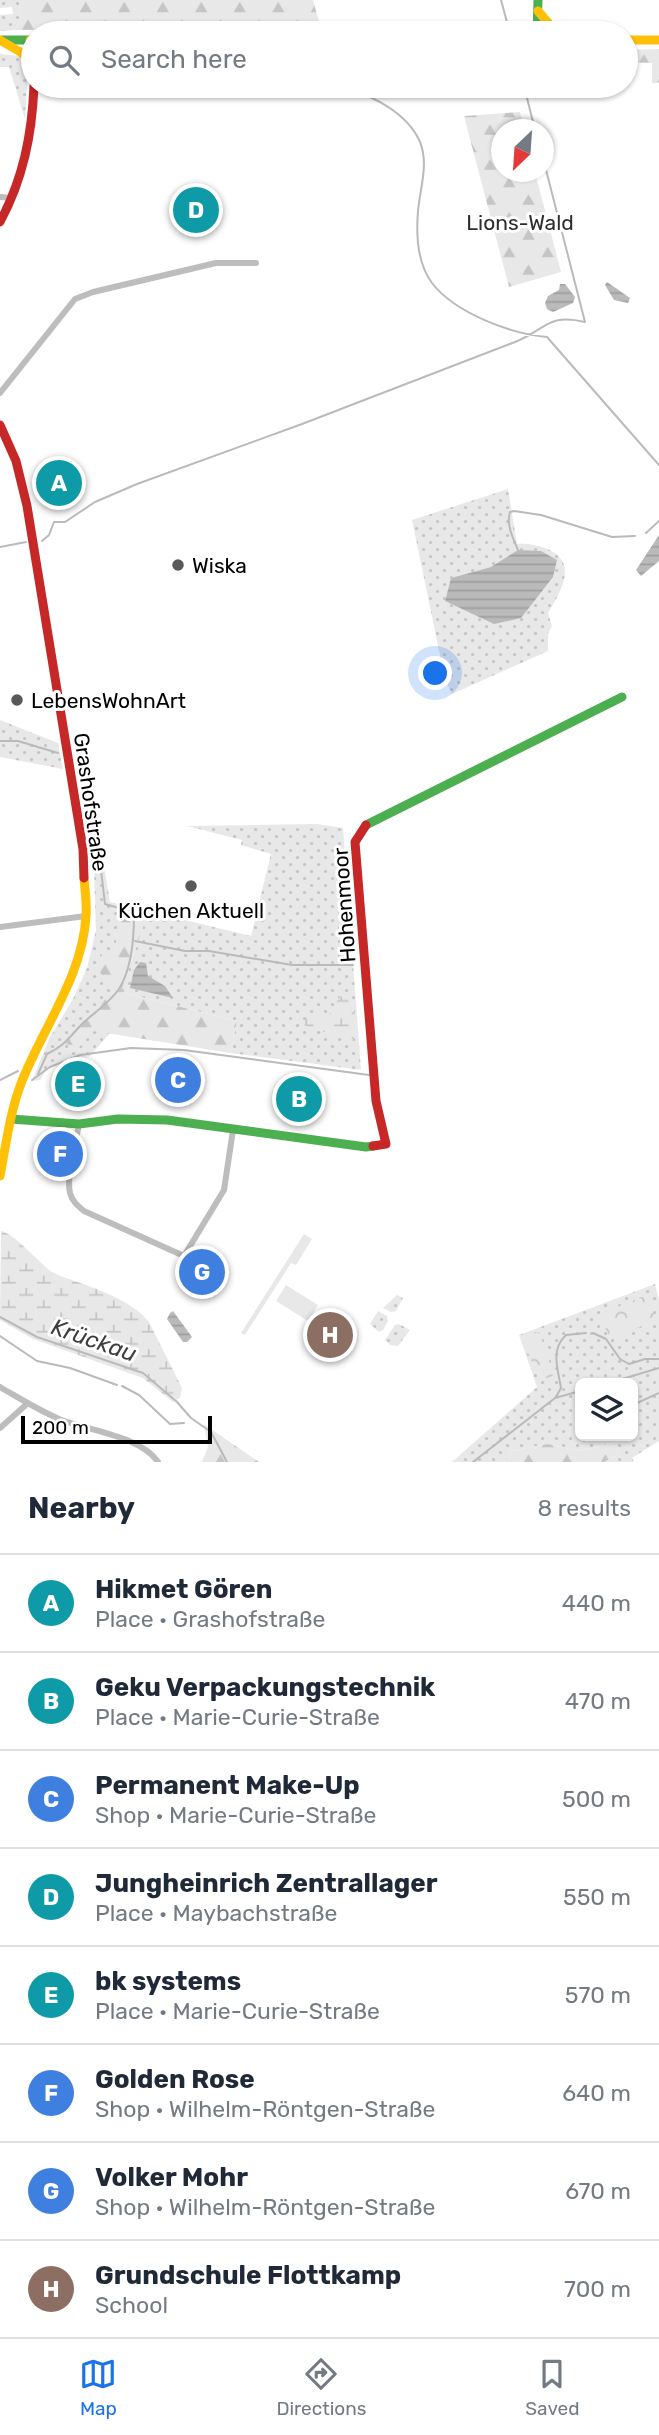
<!DOCTYPE html>
<meta charset="utf-8">
<style>
body{margin:0;font-family:Rubik,sans-serif;background:#f6f6f7;color:#1f2937}
.controls{position:absolute;right:21px;bottom:21px;display:grid;overflow:hidden;border-radius:10px;box-shadow:0 2px 5px #0004}
.controls button{width:63px;height:63px;display:grid;place-items:center;padding:0;border:0;border-bottom:2px solid #e0e1e3;background:#fff;color:#1f2937;font:35px sans-serif}
.compass{position:absolute;left:491px;top:119px;width:63px;height:63px;border-radius:50%;background:#fff;box-shadow:0 2px 5px #0004;rotate:205deg}
.scale{position:absolute;left:21px;bottom:18px;width:191px;box-sizing:border-box;padding-left:7px;border:4px solid #000;border-top:0;font-size:19px;line-height:24px;white-space:nowrap;color:#000;-webkit-text-stroke:5px #fff;paint-order:stroke}
.you{position:absolute;left:436px;top:674px;width:24px;height:24px;margin:-18px;border:5px solid #fff;border-radius:50%;background:#1a73e8;box-shadow:0 0 0 10px #1a73e833}
.badge{display:grid;place-items:center;width:46px;height:46px;border-radius:50%;background:#1a73e8;color:#fff;font-size:23px;font-weight:700}
.pin{position:absolute;translate:-50% -50%;border:4px solid #fff;box-shadow:0 2px 7px #0006}
.list{margin:0;padding:0;list-style:none}
h2{display:flex;justify-content:space-between;align-items:center;height:91px;margin:0;padding:0 28px;font-size:30px}
h2 small{font-size:23px;font-weight:400;color:#747a83}
.list li{display:grid;grid-template-columns:46px 1fr auto;gap:21px;align-items:center;box-sizing:border-box;height:98px;padding:0 28px;border-top:2px solid #e0e1e3}
.list b{display:block;font-size:26px;white-space:nowrap}
.list p{margin:0;font-size:23px;white-space:nowrap;color:#747a83}
.list em{font-size:23px;font-style:normal;color:#747a83}
.icon{flex:none;width:38px;height:38px;fill:none;stroke:currentColor;stroke-width:2;stroke-linecap:round;stroke-linejoin:round}
.map{position:relative;flex:none;width:659px;height:1462px;overflow:hidden}
.search{position:absolute;background:#fff;box-shadow:0 2px 5px #0004;left:21px;right:21px;top:21px;height:77px;display:flex;align-items:center;gap:18px;box-sizing:border-box;padding:0 24px;border-radius:38px;color:#747a83;font-size:26px}
.sheet{height:875px;background:#fff}
nav{display:flex;justify-content:space-around;align-items:center;box-sizing:border-box;height:98px;border-top:2px solid #e0e1e3;background:#fff;font-size:19px;color:#747a83}
nav a{display:grid;justify-items:center;gap:4px}
nav .on{color:#1a73e8}
.map>svg:first-child{display:block}
</style>
<div class="map">
<svg width="659" height="1462" viewBox="0 0 659 1462">
<defs>
<pattern id="grass-dots" width="8" height="8" patternUnits="userSpaceOnUse" patternTransform="scale(1.75)"><rect width="8" height="8" fill="#e8e8e8"/><path d="M2 2h.1M6 6h.1" fill="none" stroke="#c5c5c5" stroke-width="1.8" stroke-linecap="round"/></pattern>
<pattern id="forest-firs" width="22" height="20" patternUnits="userSpaceOnUse" patternTransform="scale(1.75)"><rect width="22" height="20" fill="#e8e8e8"/><path d="M5 1l3.5 6h-7zM16 11l3.5 6h-7z" fill="#c5c5c5"/></pattern>
<pattern id="wetland-marsh" width="20" height="14" patternUnits="userSpaceOnUse" patternTransform="scale(1.75)"><rect width="20" height="14" fill="#e8e8e8"/><path d="M1 5h8M5 5V1M11 12h8M15 12V8" fill="none" stroke="#c5c5c5"/></pattern>
<pattern id="park-crowns" width="20" height="18" patternUnits="userSpaceOnUse" patternTransform="scale(1.75)"><rect width="20" height="18" fill="#e8e8e8"/><path d="M2 6a3 3 0 1 1 6 0M12 15a3 3 0 1 1 6 0" fill="none" stroke="#c5c5c5"/></pattern>
<pattern id="water-rules" width="6" height="5" patternUnits="userSpaceOnUse" patternTransform="scale(1.75)"><rect width="6" height="5" fill="#bababa"/><path d="M0 2.5h6" fill="none" stroke="#9e9e9e"/></pattern>
</defs>
<rect width="100%" height="100%" fill="#fff"/>
<!-- grass -->
<path fill="url(#grass-dots)" fill-rule="evenodd" d="M0,0H26L19,4L21,17L15,30L0,31V15L13,14L12,7L0,8Z
M0,54L21,56L28,70L25,119L9,67H0Z
M508,489L517,544C527,543 536,545 545,548C580,561 561,591 548,613L552,626L548,634V651L452,694L445,679L412,520ZM491,567L465,610L445,601L451,578Z
M0,720L58,743L63,769L0,757Z
M317,824L343,828L361,1070L230,1053L237,1021L121,992L146,918L124,914L114,950L113,988L94,1030L110,1033L90,1056L48,1067L40,1080L32,1081L49,1039L73,999L87,968L96,930L94,870L104,866L110,902L251,936L271,854L241,845L242,840L187,826Z
M655,1284L659,1300V1441L632,1458L634,1462H604L618,1455L616,1442L580,1451L547,1444L512,1451L505,1462H452L537,1387L519,1335ZM580,1383H633V1436H580Z
M397,1295L403,1298L396,1311L391,1312L383,1308Z
M378,1311L387,1316L388,1321L383,1330L379,1332L370,1324Z
M399,1324L410,1330L398,1346L390,1345L385,1340L395,1325Z"/>
<!-- forest -->
<path fill="url(#forest-firs)" d="M26,0H313L321,29L15,30L21,17L19,4Z
M659,49V83H652V63L626,62V50Z
M520,112L524,129L502,130V172H535L561,272L509,287L464,116Z
M124,913L146,918L121,992L237,1021L230,1053L94,1031L75,1052L66,1043L113,988L97,969L102,954L114,950Z
M204,1424L259,1462H202L208,1447Z
M617,1442L618,1455L604,1462H505L512,1451L547,1444L580,1451Z"/>
<!-- wetland -->
<path fill="url(#wetland-marsh)" d="M345,995L349,996C356,1009 357,1027 352,1042L304,1025L305,1019L314,1016L328,1017L339,998Z
M1,1231C15,1234 38,1262 52,1272C61,1277 73,1280 83,1284C105,1292 134,1303 149,1322L182,1388L180,1398L173,1402L143,1378L33,1339L0,1320Z"/>
<!-- park -->
<path fill="url(#park-crowns)" d="M647,1295L657,1320L610,1339L600,1314Z
M539,1332L554,1375L539,1381L522,1337Z"/>
<!-- pitch -->
<path fill="#e8e8e8" d="M304,1234L312,1239L296,1265L291,1263L245,1335L241,1333Z
M286,1285L318,1305L308,1321L276,1301Z"/>
<!-- water -->
<path fill="url(#water-rules)" d="M607,282L630,298L628,303L614,300L605,285Z
M560,284H565L575,297L573,303L553,312L547,309L545,303L548,296L559,290Z
M659,535V561L641,576L636,570Z
M518,550L541,551L557,560L553,577L521,618L494,624L445,601L451,578L491,567Z
M140,962L146,963L148,976L165,986L173,998L130,988L134,970Z
M173,1311L192,1337L187,1342H183L167,1319L170,1313Z"/>
<g fill="none" stroke-linecap="round" stroke-linejoin="round">
<!-- stream -->
<path stroke="#bababa" stroke-width="2" d="M501,0L508,26
M344,86C373,97 407,112 420,142C429,164 420,188 418,211C416,235 417,263 432,283C455,313 511,334 547,337L659,465
M524,86L535,130
M646,533L659,521
M42,541L49,535L54,522H65L95,502L137,484L302,424L515,342C546,330 547,313 585,322L544,162
M0,547L26,542
M518,550C513,538 506,525 510,512L514,511L541,515L612,537L635,536
M0,741H18L58,753
M79,760L82,763L96,846
M135,941L185,951H209L292,965H353
M38,1074L47,1054C66,1045 69,1037 83,1023C94,1013 110,1002 119,989C131,970 134,938 134,915L126,910L105,904L101,870
M0,1080L18,1071
M32,1080L50,1067L80,1055L131,1048L184,1050L369,1075
M0,1317L37,1337L143,1373L177,1402L191,1418L211,1432L227,1462
M593,1333L606,1339L620,1359L629,1364L645,1359H659
M0,1336L37,1361L70,1368L117,1385
M619,1380L659,1368
M606,1383L609,1382
M122,1386L139,1395L170,1424L184,1423
M556,1397L561,1388C558,1369 550,1350 566,1335L586,1333
M635,1404L659,1393
M584,1441L588,1436
M473,1462L555,1398L580,1391"/>
<!-- street -->
<path stroke="#bdbdbd" stroke-width="6" d="M550,86L554,88
M0,197L12,198
M0,393L75,299L93,292L216,263H256
M0,927L86,916
M79,1124C76,1142 66,1175 70,1193C72,1201 78,1206 84,1211L184,1256L224,1190L233,1130
M0,1387C19,1398 38,1410 59,1419C89,1431 141,1436 158,1462
M0,1428L28,1403"/>
<!-- fast -->
<path stroke="#4caf50" stroke-width="9" d="M537,33L538,0
M2,40H33
M366,825L622,697
M11,1119L79,1124L118,1119L167,1120L366,1147L373,1146"/>
<!-- slow -->
<path stroke="#ffc107" stroke-width="9" d="M538,11L550,25L563,33
M0,40L22,53L29,61
M30,40V70L33,75
M626,40H659
M0,1176C6,1145 10,1111 22,1081C43,1028 83,975 86,916C87,904 85,890 84,878"/>
<!-- jam -->
<path stroke="#c62828" stroke-width="9" d="M0,222C23,179 32,135 34,86
M0,425L16,461L27,506L83,849L84,878
M366,825L355,842L376,1101L386,1144L373,1146"/>
</g>
<!-- markers -->
<g fill="#595959" stroke="#fff" stroke-width="2.5">
<circle cx="178" cy="565" r="7"/>
<circle cx="17" cy="700" r="7"/>
<circle cx="191" cy="886" r="7"/>
</g>
<g text-anchor="middle" dominant-baseline="central" stroke-width="6" stroke-linejoin="round" paint-order="stroke">
<!-- park labels -->
<g font-size="21" fill="#2d2d2d" stroke="#fff">
<text x="520" y="222">Lions-Wald</text>
</g>
<!-- poi labels -->
<g font-size="21" fill="#000" stroke="#fff" text-anchor="start">
<text x="192" y="565">Wiska</text>
<text x="31" y="700">LebensWohnArt</text>
<text x="191" y="910" text-anchor="middle">Küchen Aktuell</text>
</g>
<!-- street labels -->
<g font-size="21" fill="#000" stroke="#fff">
<text transform="translate(91 802) rotate(82)">Grashofstraße</text>
<text transform="translate(344 905) rotate(-94)">Hohenmoor</text>
</g>
<!-- water labels -->
<g font-size="23" font-style="italic" fill="#3e3e3e" stroke="#fff">
<text transform="translate(94 1340) rotate(19)">Krückau</text>
</g>
</g>
</svg>
<div class="controls">
<button><svg class="icon" aria-label="layers" viewBox="0 0 24 24"><path d="M12 4l9 5-9 5-9-5zM3 14l9 5 9-5"/></svg></button>
</div>
<svg class="compass" viewBox="-18 -18 36 36"><path d="M0-13l5 13h-10z" fill="#e53935"/><path d="M0 13l5-13h-10z" fill="#747a83"/></svg>
<div class="scale">200 m</div>
<div class="you"></div>
<div class="pin badge" style="left:59px;top:483px;background:#0f9aa8">A</div>
<div class="pin badge" style="left:299px;top:1099px;background:#0f9aa8">B</div>
<div class="pin badge" style="left:178px;top:1080px;background:#3f7fe0">C</div>
<div class="pin badge" style="left:196px;top:210px;background:#0f9aa8">D</div>
<div class="pin badge" style="left:78px;top:1084px;background:#0f9aa8">E</div>
<div class="pin badge" style="left:60px;top:1154px;background:#3f7fe0">F</div>
<div class="pin badge" style="left:202px;top:1272px;background:#3f7fe0">G</div>
<div class="pin badge" style="left:330px;top:1335px;background:#8d6e63">H</div>
<div class="search"><svg class="icon" aria-label="search" viewBox="0 0 24 24"><circle cx="10" cy="10" r="6"/><path d="M15 15l6 6"/></svg>Search here</div>
</div>
<section class="sheet">
<h2>Nearby<small>8 results</small></h2>
<ul class="list">
<li><span class="badge" style="background:#0f9aa8">A</span><div><b>Hikmet Gören</b><p>Place · Grashofstraße</p></div><em>440 m</em></li>
<li><span class="badge" style="background:#0f9aa8">B</span><div><b>Geku Verpackungstechnik</b><p>Place · Marie-Curie-Straße</p></div><em>470 m</em></li>
<li><span class="badge" style="background:#3f7fe0">C</span><div><b>Permanent Make-Up</b><p>Shop · Marie-Curie-Straße</p></div><em>500 m</em></li>
<li><span class="badge" style="background:#0f9aa8">D</span><div><b>Jungheinrich Zentrallager</b><p>Place · Maybachstraße</p></div><em>550 m</em></li>
<li><span class="badge" style="background:#0f9aa8">E</span><div><b>bk systems</b><p>Place · Marie-Curie-Straße</p></div><em>570 m</em></li>
<li><span class="badge" style="background:#3f7fe0">F</span><div><b>Golden Rose</b><p>Shop · Wilhelm-Röntgen-Straße</p></div><em>640 m</em></li>
<li><span class="badge" style="background:#3f7fe0">G</span><div><b>Volker Mohr</b><p>Shop · Wilhelm-Röntgen-Straße</p></div><em>670 m</em></li>
<li><span class="badge" style="background:#8d6e63">H</span><div><b>Grundschule Flottkamp</b><p>School</p></div><em>700 m</em></li>
</ul>
</section>
<nav>
<a class="on"><svg class="icon" aria-label="map" viewBox="0 0 24 24"><path d="M3 6l6-2 6 2 6-2v14l-6 2-6-2-6 2zM9 4v14M15 6v14"/></svg>Map</a>
<a><svg class="icon" aria-label="directions" viewBox="0 0 24 24"><path d="M12 3l9 9-9 9-9-9zM9 14v-3h6M13 9l2 2-2 2"/></svg>Directions</a>
<a><svg class="icon" aria-label="saved" viewBox="0 0 24 24"><path d="M7 4h10v16l-5-4-5 4z"/></svg>Saved</a>
</nav>
